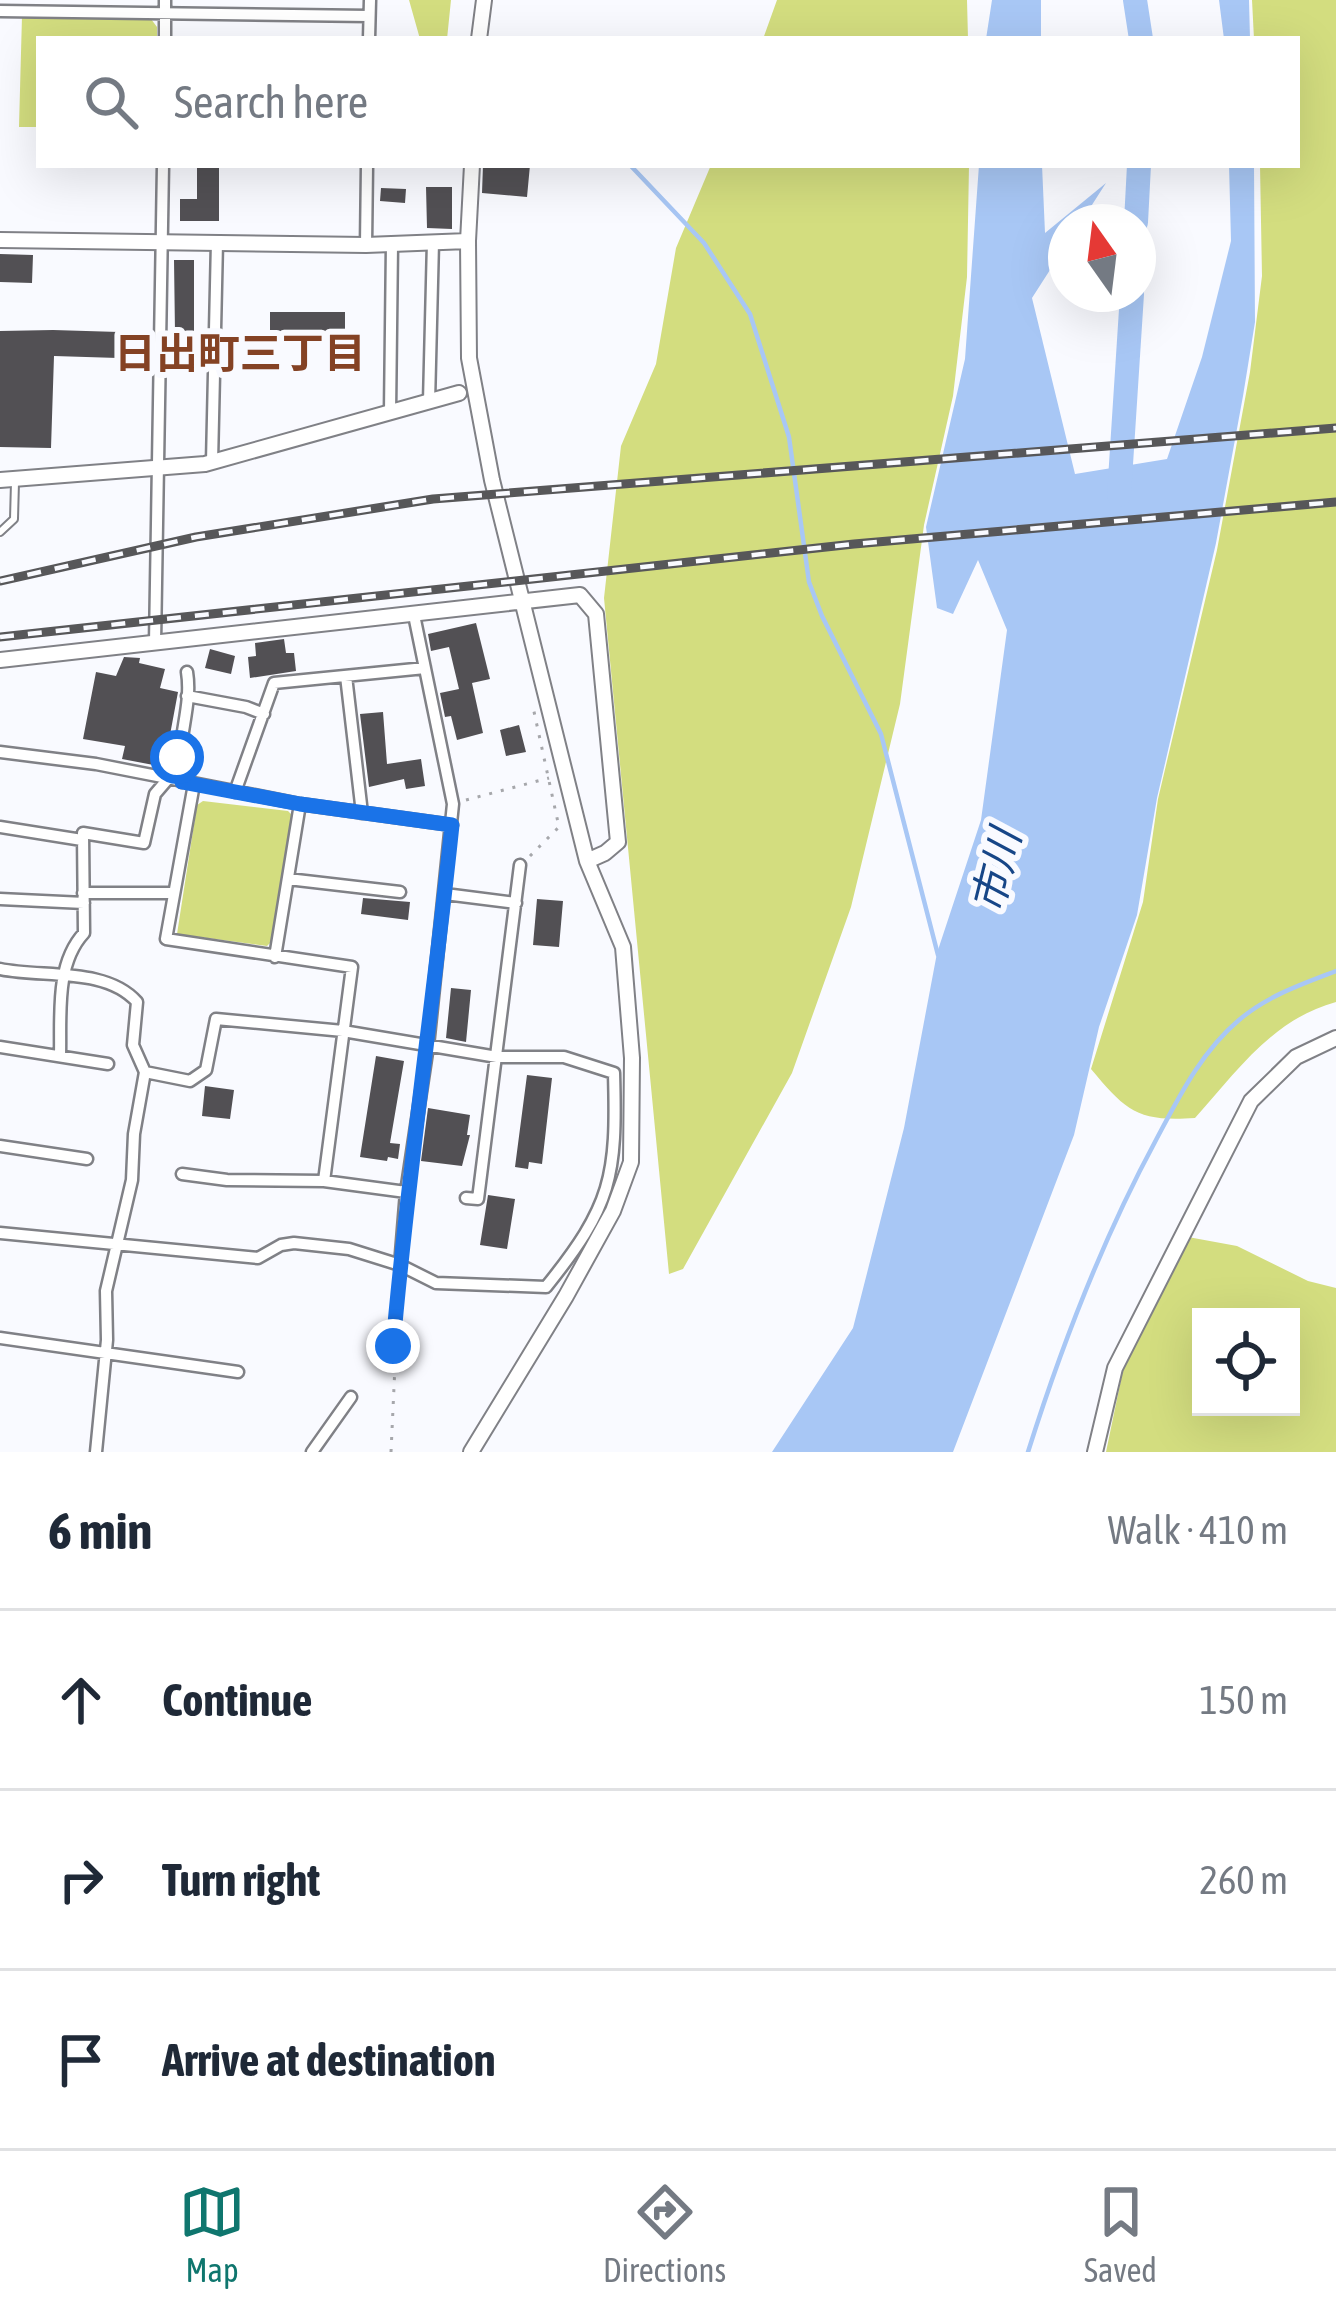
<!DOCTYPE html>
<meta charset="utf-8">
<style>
body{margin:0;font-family:"Asap Condensed","Noto Sans JP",sans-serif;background:#f2f2f3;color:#1f2937}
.controls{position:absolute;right:36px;bottom:36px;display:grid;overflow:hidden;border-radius:0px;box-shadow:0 12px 48px #0002}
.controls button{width:108px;height:108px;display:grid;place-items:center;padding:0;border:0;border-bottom:3px solid #e0e1e3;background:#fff;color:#1f2937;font:60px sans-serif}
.compass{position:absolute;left:1048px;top:204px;width:108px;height:108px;border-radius:50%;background:#fff;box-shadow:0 12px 48px #0002;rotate:346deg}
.stop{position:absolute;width:36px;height:36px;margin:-27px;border:9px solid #1a73e8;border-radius:50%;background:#fff}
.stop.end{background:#1a73e8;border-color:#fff;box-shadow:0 3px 12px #0008}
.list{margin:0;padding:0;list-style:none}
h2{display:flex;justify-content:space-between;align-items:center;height:156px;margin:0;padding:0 48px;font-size:51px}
h2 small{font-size:39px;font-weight:400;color:#747a83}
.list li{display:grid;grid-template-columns:78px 1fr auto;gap:36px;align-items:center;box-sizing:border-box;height:180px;padding:0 48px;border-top:3px solid #e0e1e3}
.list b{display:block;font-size:45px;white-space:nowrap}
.list em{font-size:39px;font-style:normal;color:#747a83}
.icon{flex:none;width:66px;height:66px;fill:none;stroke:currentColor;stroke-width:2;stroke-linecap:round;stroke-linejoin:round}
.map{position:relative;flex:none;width:1336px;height:1452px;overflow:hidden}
.search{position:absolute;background:#fff;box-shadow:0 12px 48px #0002;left:36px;right:36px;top:36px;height:132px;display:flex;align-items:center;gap:30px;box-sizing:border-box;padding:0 42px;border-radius:0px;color:#747a83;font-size:45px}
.sheet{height:696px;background:#fff}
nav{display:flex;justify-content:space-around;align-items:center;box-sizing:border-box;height:168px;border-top:3px solid #e0e1e3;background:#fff;font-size:33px;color:#747a83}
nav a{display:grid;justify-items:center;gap:6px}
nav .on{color:#0f766e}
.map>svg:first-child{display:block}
</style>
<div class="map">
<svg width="1336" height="1452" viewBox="0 0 1336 1452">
<rect width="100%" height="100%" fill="#f9faff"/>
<!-- green -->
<path fill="#d3dd7f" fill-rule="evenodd" d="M409,0H451L447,39H420Z
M777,0H967L968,39H763Z
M1252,0H1336V1002C1273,1019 1237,1071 1195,1118C1138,1122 1126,1111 1091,1069L1143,902L1158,799L1217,550L1250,372L1262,276L1260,165H1297V39H1254Z
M22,16L151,19L157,27V39H39V127H19Z
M711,165H969L967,277L953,396L924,525L900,704L851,907L792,1073L683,1269L669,1274L604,598L621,446L656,364L676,248Z
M203,801L288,811L294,817L273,940L267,946L177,934L197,805Z
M1188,1237L1237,1246L1308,1281L1336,1288V1452H1106L1123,1370ZM1201,1317H1291V1407H1201Z"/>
<!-- water -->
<path fill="#a8c7f5" d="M992,0H1041V39H986Z
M1219,0H1249L1250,39H1224Z
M979,165H1042L1045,233L1106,183L1081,222H1066V245L1032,298L1075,474L1167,459L1202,357L1231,241L1229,165H1254L1255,322L1243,396L1216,543L1157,798L1137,915L1099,1027L1074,1135L953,1452H772L853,1328L904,1128L937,953L981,820L1007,630L978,560L953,614L937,608L926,527L965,359Z"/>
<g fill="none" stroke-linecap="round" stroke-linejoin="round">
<!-- stream -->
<path stroke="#a8c7f5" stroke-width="4.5" d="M630,165L704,243L750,314L789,437L809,582L822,616L881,734L938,955
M1028,1452C1062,1344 1102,1240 1156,1140C1179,1097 1201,1052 1239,1020C1267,996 1302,984 1336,971"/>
<!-- river -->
<path stroke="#a8c7f5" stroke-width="24" d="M1135,0L1141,39
M1136,222L1139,165
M1119,495L1132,294"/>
</g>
<!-- building -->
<path fill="#525054" d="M197,165H219V221H180V199H197Z
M483,165H530L527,197L482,193Z
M426,187H452V229L427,228Z
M381,188L406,189L405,203L380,201Z
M0,254L33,255L32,283L0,282Z
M174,260H194V333H175Z
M270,312H345V340H270Z
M53,330L119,332L118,358L54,356L51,448L0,447V331Z
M476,623L490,679L472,683L483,733L457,740L451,716L445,717L440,693L459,689L449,647L431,651L428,634Z
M284,639L286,653H294L296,671L250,678L248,657L256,656L255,643Z
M210,649L235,656L231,674L205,668Z
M124,657L140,658L139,663L165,669L160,688L178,692L164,767L122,759L125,746L83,739L96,672L116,676Z
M383,712L387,764L421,759L425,786L406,789L404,779L369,787L360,714Z
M519,725L526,752L506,756L500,730Z
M363,898L410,902L408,920L361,914Z
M537,899L563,901L559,947L533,945Z
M451,988L471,990L466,1042L446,1038Z
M376,1056L404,1061L390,1143L400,1144L398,1159L388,1157L387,1161L360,1157Z
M527,1075L552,1078L542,1164L529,1162L528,1169L515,1167Z
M205,1086L234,1090L230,1119L202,1116Z
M428,1108L470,1115L467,1135H470L462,1166L421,1161Z
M488,1195L515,1199L507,1249L480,1245Z"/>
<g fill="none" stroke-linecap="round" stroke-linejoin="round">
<!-- service casing -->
<g stroke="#808186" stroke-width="10">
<path id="service" d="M0,532L14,519L15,482"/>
</g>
<!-- minor casing -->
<g stroke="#808186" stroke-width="15">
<path id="minor" d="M0,11L369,16
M165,39V0
M369,39L370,0
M366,245L367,165
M429,402L433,242
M390,413L392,244
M212,462L217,242
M155,643L163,165
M346,676L362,813
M187,696L246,707L264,714
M0,752L96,764L300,804L452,825
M182,782C174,744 193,709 187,672
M194,784L166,939L352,967L324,1181
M235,792L274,683L425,668
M0,827L82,840
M288,879L400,892
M83,893H174
M445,894L516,903
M0,899L84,903
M275,957L300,804
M0,969C43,978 106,967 137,1002L133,1045L145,1072L134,1134L132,1180L106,1291L107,1340L96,1452
M0,1047L108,1064
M60,1056C61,1016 55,964 84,933L83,833L144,843L155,794L167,780
M0,1146L87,1159
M182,1174L227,1180L324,1181L406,1192
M466,1198L478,1199L520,865
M0,1233L258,1258L281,1245L294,1243L349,1249L400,1265L436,1283L546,1287C612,1205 617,1177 614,1073L564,1057H497L343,1031L216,1019L206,1070L190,1081L145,1072
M400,1265L406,1192L428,1046L453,804L414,615
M0,1338L238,1372
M312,1452L351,1397"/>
</g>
<!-- tertiary casing -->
<g stroke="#808186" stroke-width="18">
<path id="tertiary" d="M479,39L484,0
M0,240L366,245L468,241
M0,480L205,464L459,393
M0,660L580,595L596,614L618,842L605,853L587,861
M471,1452L566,1296L613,1211L631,1162L632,1058L623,947L587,861L492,480L469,358L468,241L472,165
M1095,1452L1115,1368L1251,1101L1296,1057L1336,1038"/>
</g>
<!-- path -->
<path stroke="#a6a7ab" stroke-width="3" stroke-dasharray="3 9" stroke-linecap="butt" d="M466,800L549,778
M530,856L559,827L533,707
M391,1452L399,1279"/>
<!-- service -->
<use href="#service" stroke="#fff" stroke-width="6"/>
<!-- minor -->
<use href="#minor" stroke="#fff" stroke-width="10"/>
<!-- tertiary -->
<use href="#tertiary" stroke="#fff" stroke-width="14"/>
<!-- rail casing -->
<g stroke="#575759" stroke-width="9">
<path id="rail" d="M0,581L196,537L433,499L1336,428
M0,637L854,544L1336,502"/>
</g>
<!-- rail -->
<use href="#rail" stroke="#f9faff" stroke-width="4.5" stroke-dasharray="14" stroke-linecap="butt"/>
</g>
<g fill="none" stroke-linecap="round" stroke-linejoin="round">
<!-- route -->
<path stroke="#1a73e8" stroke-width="15" d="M177,757L182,782L300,804L452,825C434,999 408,1171 393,1346"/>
</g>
<g text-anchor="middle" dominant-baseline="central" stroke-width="12" stroke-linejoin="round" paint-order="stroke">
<!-- neighbourhood labels -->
<g font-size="42" font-weight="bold" fill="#844224" stroke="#f9faff">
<text x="240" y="353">日出町三丁目</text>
</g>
<!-- water labels -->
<g font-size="42" font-style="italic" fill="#174687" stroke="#f9faff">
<text transform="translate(996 871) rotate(-76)">市川</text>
</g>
</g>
</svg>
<div class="controls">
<button><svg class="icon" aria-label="locate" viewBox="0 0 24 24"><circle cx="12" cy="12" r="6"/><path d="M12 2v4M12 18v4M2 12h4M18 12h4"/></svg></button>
</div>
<svg class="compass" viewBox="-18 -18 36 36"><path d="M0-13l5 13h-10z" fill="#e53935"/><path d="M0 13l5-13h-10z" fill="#747a83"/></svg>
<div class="stop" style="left:177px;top:757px"></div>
<div class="stop end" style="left:393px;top:1346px"></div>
<div class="search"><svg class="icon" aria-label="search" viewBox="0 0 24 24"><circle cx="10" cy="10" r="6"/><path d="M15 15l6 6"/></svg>Search here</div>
</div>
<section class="sheet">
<h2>6 min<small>Walk · 410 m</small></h2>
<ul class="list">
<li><svg class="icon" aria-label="ahead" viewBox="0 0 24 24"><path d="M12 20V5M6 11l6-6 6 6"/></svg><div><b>Continue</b></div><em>150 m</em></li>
<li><svg class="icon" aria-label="right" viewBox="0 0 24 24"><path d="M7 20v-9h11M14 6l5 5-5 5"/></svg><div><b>Turn right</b></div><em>260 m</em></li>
<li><svg class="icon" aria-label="arrive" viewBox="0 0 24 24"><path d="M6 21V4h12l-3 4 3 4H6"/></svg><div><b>Arrive at destination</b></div></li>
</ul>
</section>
<nav>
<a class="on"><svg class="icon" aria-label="map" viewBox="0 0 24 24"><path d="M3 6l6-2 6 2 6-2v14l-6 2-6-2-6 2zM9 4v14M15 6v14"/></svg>Map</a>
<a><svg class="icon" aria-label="directions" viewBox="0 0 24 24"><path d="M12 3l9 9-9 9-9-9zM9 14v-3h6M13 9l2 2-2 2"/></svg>Directions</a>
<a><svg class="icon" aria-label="saved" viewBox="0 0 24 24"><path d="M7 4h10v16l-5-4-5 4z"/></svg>Saved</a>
</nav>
